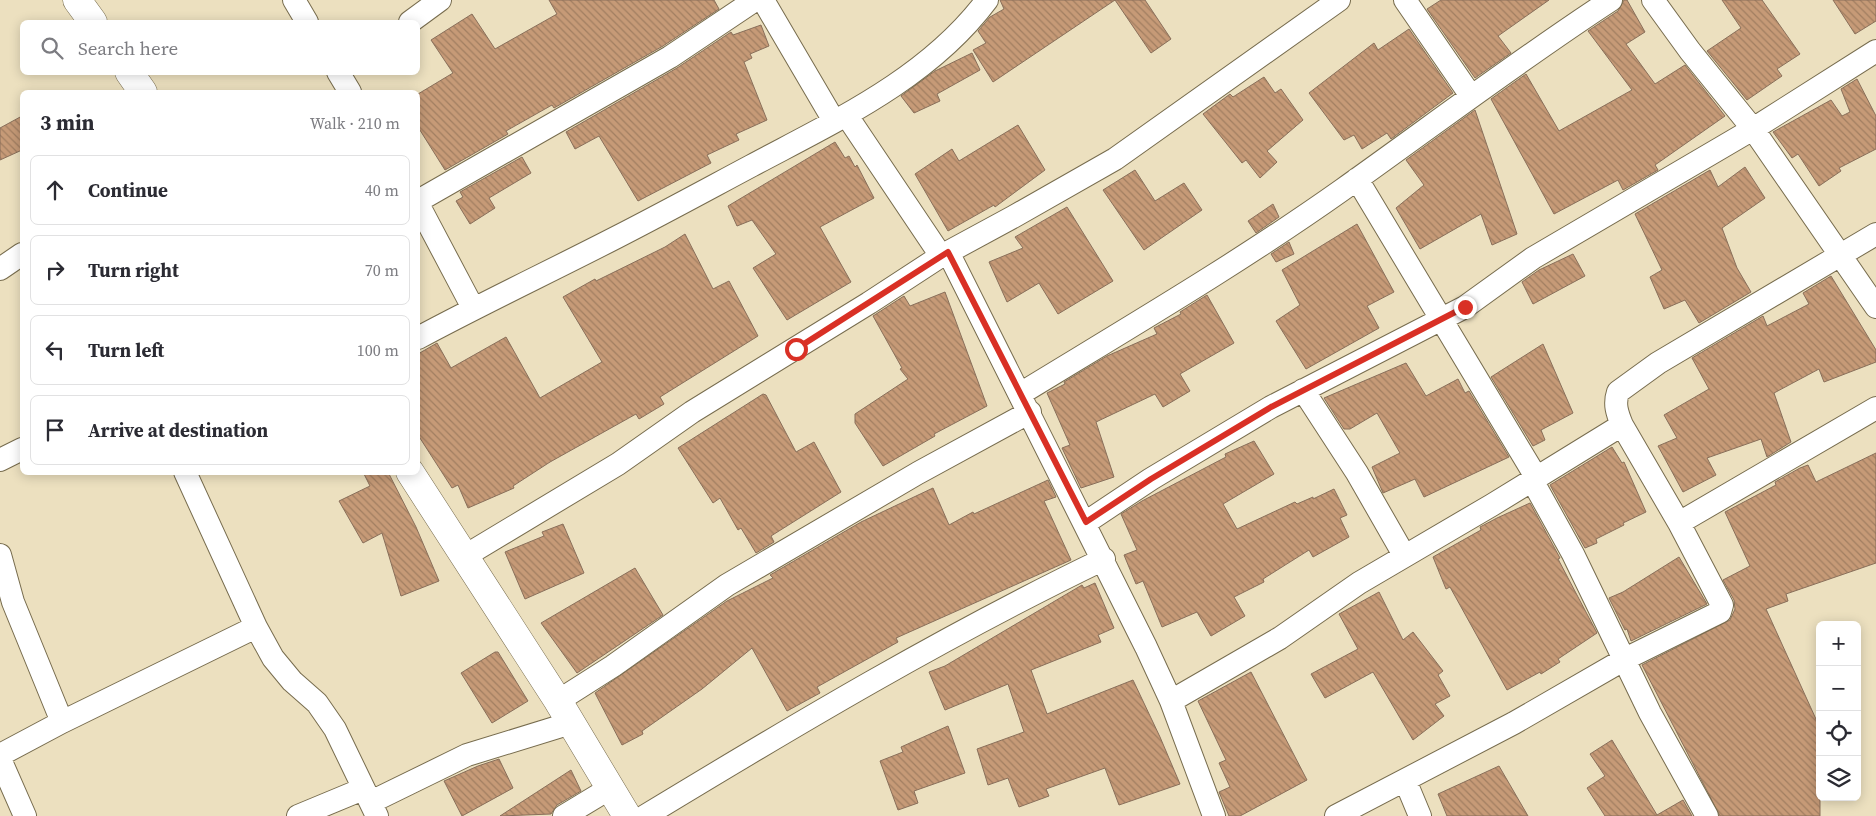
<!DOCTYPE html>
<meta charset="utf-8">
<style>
body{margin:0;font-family:"Source Serif 4",serif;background:#f7f7f7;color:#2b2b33}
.controls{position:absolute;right:15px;bottom:15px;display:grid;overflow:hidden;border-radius:8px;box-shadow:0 2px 12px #0003}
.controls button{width:45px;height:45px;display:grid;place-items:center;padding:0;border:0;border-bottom:1px solid #e1e1e2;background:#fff;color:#2b2b33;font:25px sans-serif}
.stop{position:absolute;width:15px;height:15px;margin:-11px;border:4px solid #d93025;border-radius:50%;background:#fff}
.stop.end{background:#d93025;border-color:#fff;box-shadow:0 1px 5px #0008}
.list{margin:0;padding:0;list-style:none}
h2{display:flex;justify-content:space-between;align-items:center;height:65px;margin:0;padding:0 20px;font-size:21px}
h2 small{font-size:16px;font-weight:400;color:#7c7c81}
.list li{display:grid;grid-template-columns:32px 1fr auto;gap:15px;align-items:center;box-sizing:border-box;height:70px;margin:0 10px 10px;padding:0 10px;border:1px solid #e1e1e2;border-radius:8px}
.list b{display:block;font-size:19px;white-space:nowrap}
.list em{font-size:16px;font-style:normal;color:#7c7c81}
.icon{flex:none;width:28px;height:28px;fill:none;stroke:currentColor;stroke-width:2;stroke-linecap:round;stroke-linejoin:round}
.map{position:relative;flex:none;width:1876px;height:816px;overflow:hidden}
.search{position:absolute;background:#fff;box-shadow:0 2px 12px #0003;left:20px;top:20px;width:400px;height:55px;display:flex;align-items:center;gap:12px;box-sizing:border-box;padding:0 18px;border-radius:8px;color:#7c7c81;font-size:19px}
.panel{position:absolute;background:#fff;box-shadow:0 2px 12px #0003;left:20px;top:90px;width:400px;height:385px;border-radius:8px}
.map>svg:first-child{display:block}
</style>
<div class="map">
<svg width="1876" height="816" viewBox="0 0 1876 816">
<defs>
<pattern id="building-back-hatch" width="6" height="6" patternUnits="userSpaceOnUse" patternTransform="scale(1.25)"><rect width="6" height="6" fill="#c69a77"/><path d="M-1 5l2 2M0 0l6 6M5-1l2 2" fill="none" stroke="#a17e61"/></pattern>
</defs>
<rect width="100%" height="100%" fill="#ece0bf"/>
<!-- building -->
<path fill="url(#building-back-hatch)" stroke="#896f5a" d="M549,0H714L719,9L663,46L554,108L552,105L506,131L508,134L445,170L418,127V94L453,73L431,40L472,14L495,49L557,14Z
M1000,0H1145L1171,39L1151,53L1115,0L993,82L973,50L986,43L978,31L990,17L1004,9Z
M1441,0H1549L1498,36L1511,53L1475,78L1427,9Z
M1624,0H1627L1645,32L1626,44L1655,84L1685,65L1725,116L1655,165L1658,170L1623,190L1618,180L1554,214L1491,99L1526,74L1559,131L1632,90L1588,31L1618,11Z
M1722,0H1762L1800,54L1777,69L1782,76L1747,100L1707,51L1741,28Z
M1833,0H1876V21L1855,34Z
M761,25L769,46L750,54L752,58L744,62L767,120L736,134L739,140L707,155L711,163L638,201L599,136L575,149L566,132L677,68L731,32L733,35Z
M1409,29L1453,93L1391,139L1387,133L1362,149L1354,135L1344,140L1309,93L1374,43L1378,50Z
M972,53L980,70L937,94L940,101L914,113L901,96L935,71Z
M1264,77L1275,93L1281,89L1303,120L1267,151L1277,162L1260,178L1246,160L1242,163L1203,114L1230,94L1233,97Z
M1857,79L1876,116V149L1839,168L1841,171L1819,186L1798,154L1792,158L1773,132L1831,100L1842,116L1850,112L1841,89Z
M1475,110L1517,234L1492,245L1481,214L1420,249L1396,208L1424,185L1406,160Z
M22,116V150L0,160V128Z
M1018,125L1045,170L995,207L994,205L948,231L915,174L952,149L959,161Z
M835,142L845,158L849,156L855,167L857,165L874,198L820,227L851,282L787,320L753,268L776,254L752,220L737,226L728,206Z
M522,157L531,173L489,198L495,208L470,224L456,201L463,197L460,192Z
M1745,167L1765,198L1722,228L1737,268L1751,292L1699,323L1685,300L1664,309L1650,277L1662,270L1635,214L1710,170L1718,187Z
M1135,170L1155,201L1184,183L1202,210L1144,250L1103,190Z
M1273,204L1279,217L1256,233L1248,221Z
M1067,207L1113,281L1058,314L1039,283L1007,302L989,262L1023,248L1015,237Z
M1357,224L1394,292L1367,306L1379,328L1306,369L1276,321L1300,305L1282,270Z
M685,234L713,289L729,281L758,336L660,397L664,404L639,419L636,414L550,462L513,486L514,488L468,508L458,485L452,488L418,435V354L437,343L451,368L506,337L540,398L602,362L563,297L595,279L596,281L665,247Z
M1289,242L1294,254L1276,262L1271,254Z
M1573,254L1585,276L1533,304L1522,282L1539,270Z
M1831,276L1876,350V362L1824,382L1819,369L1774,393L1791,442L1767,457L1761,439L1707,458L1716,475L1683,492L1658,446L1677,438L1664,415L1709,389L1692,358L1763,316L1767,326L1809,304L1803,293Z
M945,292L987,406L934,434L935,436L883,466L855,423V414L908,379L900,369L902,368L873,316L904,296L910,306Z
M1207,295L1234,343L1180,374L1190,391L1163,407L1155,394L1096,422L1114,477L1081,488L1062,448L1070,445L1047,393L1065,384L1064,382L1107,356L1157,334L1154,328L1181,314L1180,312Z
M1543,344L1573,413L1541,430L1545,440L1533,446L1491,377Z
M1406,363L1426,396L1458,379L1465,393L1469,391L1509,457L1424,497L1415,479L1383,493L1372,467L1400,453L1377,413L1350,429H1344L1324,398Z
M763,394L766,395L796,452L814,442L841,492L771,536L774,542L756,553L741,528L738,530L720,498L713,503L678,448Z
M1254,441L1274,474L1223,504L1237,529L1295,502L1297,504L1313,497V499L1334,489L1347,515L1340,518L1349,537L1313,557L1309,550L1263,579L1264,582L1234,597L1245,616L1211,636L1197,612L1162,627L1143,581L1136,584L1124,555L1137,550L1121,514L1142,501L1226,457L1225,454Z
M1612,447L1622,463L1624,462L1646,512L1623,523L1624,525L1596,539L1597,543L1585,548L1550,485Z
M1876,453V563L1786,594L1788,601L1766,609L1820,728V816H1720L1642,665L1730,620L1735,609L1734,600L1723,580L1750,566L1725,512L1776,485L1775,482L1800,468L1808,465L1816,482Z
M363,472H388L416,527L439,581L401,596L382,533L363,543L339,501L370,486Z
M1048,480L1056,497L1044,501L1071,560L896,638L898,642L817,687L820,693L787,711L752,648L702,689L642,731L643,734L622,745L595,693L727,601L773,578L770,575L861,522L933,488L949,525L973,512L974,514Z
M1530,503L1560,558L1558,559L1597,633L1558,659L1560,662L1541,674L1540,672L1507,690L1450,587L1446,589L1433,557L1481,530L1480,527L1497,518Z
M563,524L584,573L525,599L505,552L544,536L542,532Z
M1679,557L1707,604L1631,641L1627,629L1625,630L1609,598L1623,592Z
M635,568L663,615L577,673L541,623Z
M1095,583L1114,628L1098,635L1101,642L1031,670L1047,714L1133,680L1160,737L1180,784L1119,805L1105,768L1046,789L1049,796L1019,807L1008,778L988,785L977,749L1024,732L1008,684L945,710L929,672L945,666L1082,585L1084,588Z
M1379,592L1403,640L1413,632L1443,671L1438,675L1450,696L1435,704L1444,716L1413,740L1373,672L1325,698L1311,674L1358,649L1339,614Z
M495,652H498L528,701L492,723L461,673Z
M1251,672L1307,780L1240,816H1229L1219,792L1230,787L1219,763L1226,760L1198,701Z
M948,726L965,773L914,791L918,803L898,810L880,761L903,752L901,747Z
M1612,740L1657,815L1683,800L1692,816H1605L1587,788L1605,776L1590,754Z
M499,759L513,788L462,816L444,781L478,766Z
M1499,766L1528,816H1447L1438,794Z
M571,770L581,791L557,805L551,814L500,816Z"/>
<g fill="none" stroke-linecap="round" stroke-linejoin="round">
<!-- minor casing -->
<g stroke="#776c4e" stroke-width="24">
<path id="minor" d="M294,0L307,22
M763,0L834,121
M1405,0L1471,96
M1653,0L1690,51L1753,129L1876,307
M410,22L440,0
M338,72L350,92
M847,116L941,256
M1357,179L1536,477
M418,201L670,57L755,0
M418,204L473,308
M948,252L1146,647L1171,701L1214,816
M0,269L22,254
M418,338C483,303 551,271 617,237C662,214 706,190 751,166C835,121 928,79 987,0
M1303,390L1357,473L1404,555
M1020,394C1128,328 1239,263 1342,190C1432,126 1519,60 1611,0
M0,460L22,449
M185,472L256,627L273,658L292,681L317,703L335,729L377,816
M1532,480L1573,554L1650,713L1707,816
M1085,523L1151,479L1271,407L1465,307L1533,258L1753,129L1876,51
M1679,523L1876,408
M0,555L13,602L62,722
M465,556L618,464L692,412L869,303L941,256L1013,217L1115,159L1339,0
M558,701L613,666L727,585L918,473L1030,412
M1171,701L1280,638L1359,583L1492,505L1622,425
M0,755L62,722L256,627
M0,759L25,816
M1405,780L1420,816
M371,802L467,755L571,723
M298,816L363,789
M564,816L612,787
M645,816C795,725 946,635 1104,559
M1336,816L1514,723L1625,659L1720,612L1722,605L1679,523L1622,425C1617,413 1614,404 1618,392L1658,363L1876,234"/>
</g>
<!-- tertiary casing -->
<g stroke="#776c4e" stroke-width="29">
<path id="tertiary" d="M77,0L93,22
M129,72L143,92
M410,472L558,701L627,816"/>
</g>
<!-- minor -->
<use href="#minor" stroke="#fff" stroke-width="22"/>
<!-- tertiary -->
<use href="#tertiary" stroke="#fff" stroke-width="28"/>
</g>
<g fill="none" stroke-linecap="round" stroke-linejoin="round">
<!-- route -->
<path stroke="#d93025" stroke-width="6" d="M796,349L948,252L1086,522L1151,479L1271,407L1465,307"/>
</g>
</svg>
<div class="controls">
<button>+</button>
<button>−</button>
<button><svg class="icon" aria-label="locate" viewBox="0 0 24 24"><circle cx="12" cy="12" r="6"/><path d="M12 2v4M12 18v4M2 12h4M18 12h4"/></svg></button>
<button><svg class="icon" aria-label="layers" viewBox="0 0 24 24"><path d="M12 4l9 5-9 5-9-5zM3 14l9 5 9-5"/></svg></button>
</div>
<div class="stop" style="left:796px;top:349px"></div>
<div class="stop end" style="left:1465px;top:307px"></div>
<div class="search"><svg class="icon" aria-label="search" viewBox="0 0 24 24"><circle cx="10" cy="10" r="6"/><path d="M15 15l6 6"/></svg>Search here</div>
<section class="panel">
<h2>3 min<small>Walk · 210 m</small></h2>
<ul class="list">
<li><svg class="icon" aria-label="ahead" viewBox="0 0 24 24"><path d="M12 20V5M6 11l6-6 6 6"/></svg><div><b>Continue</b></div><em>40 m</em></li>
<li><svg class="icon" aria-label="right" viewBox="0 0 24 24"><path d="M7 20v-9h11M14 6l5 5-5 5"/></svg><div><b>Turn right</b></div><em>70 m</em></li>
<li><svg class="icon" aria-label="left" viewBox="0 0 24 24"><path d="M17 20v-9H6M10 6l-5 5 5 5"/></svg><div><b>Turn left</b></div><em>100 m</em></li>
<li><svg class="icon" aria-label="arrive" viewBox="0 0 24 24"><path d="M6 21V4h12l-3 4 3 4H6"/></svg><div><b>Arrive at destination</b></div></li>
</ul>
</section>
</div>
